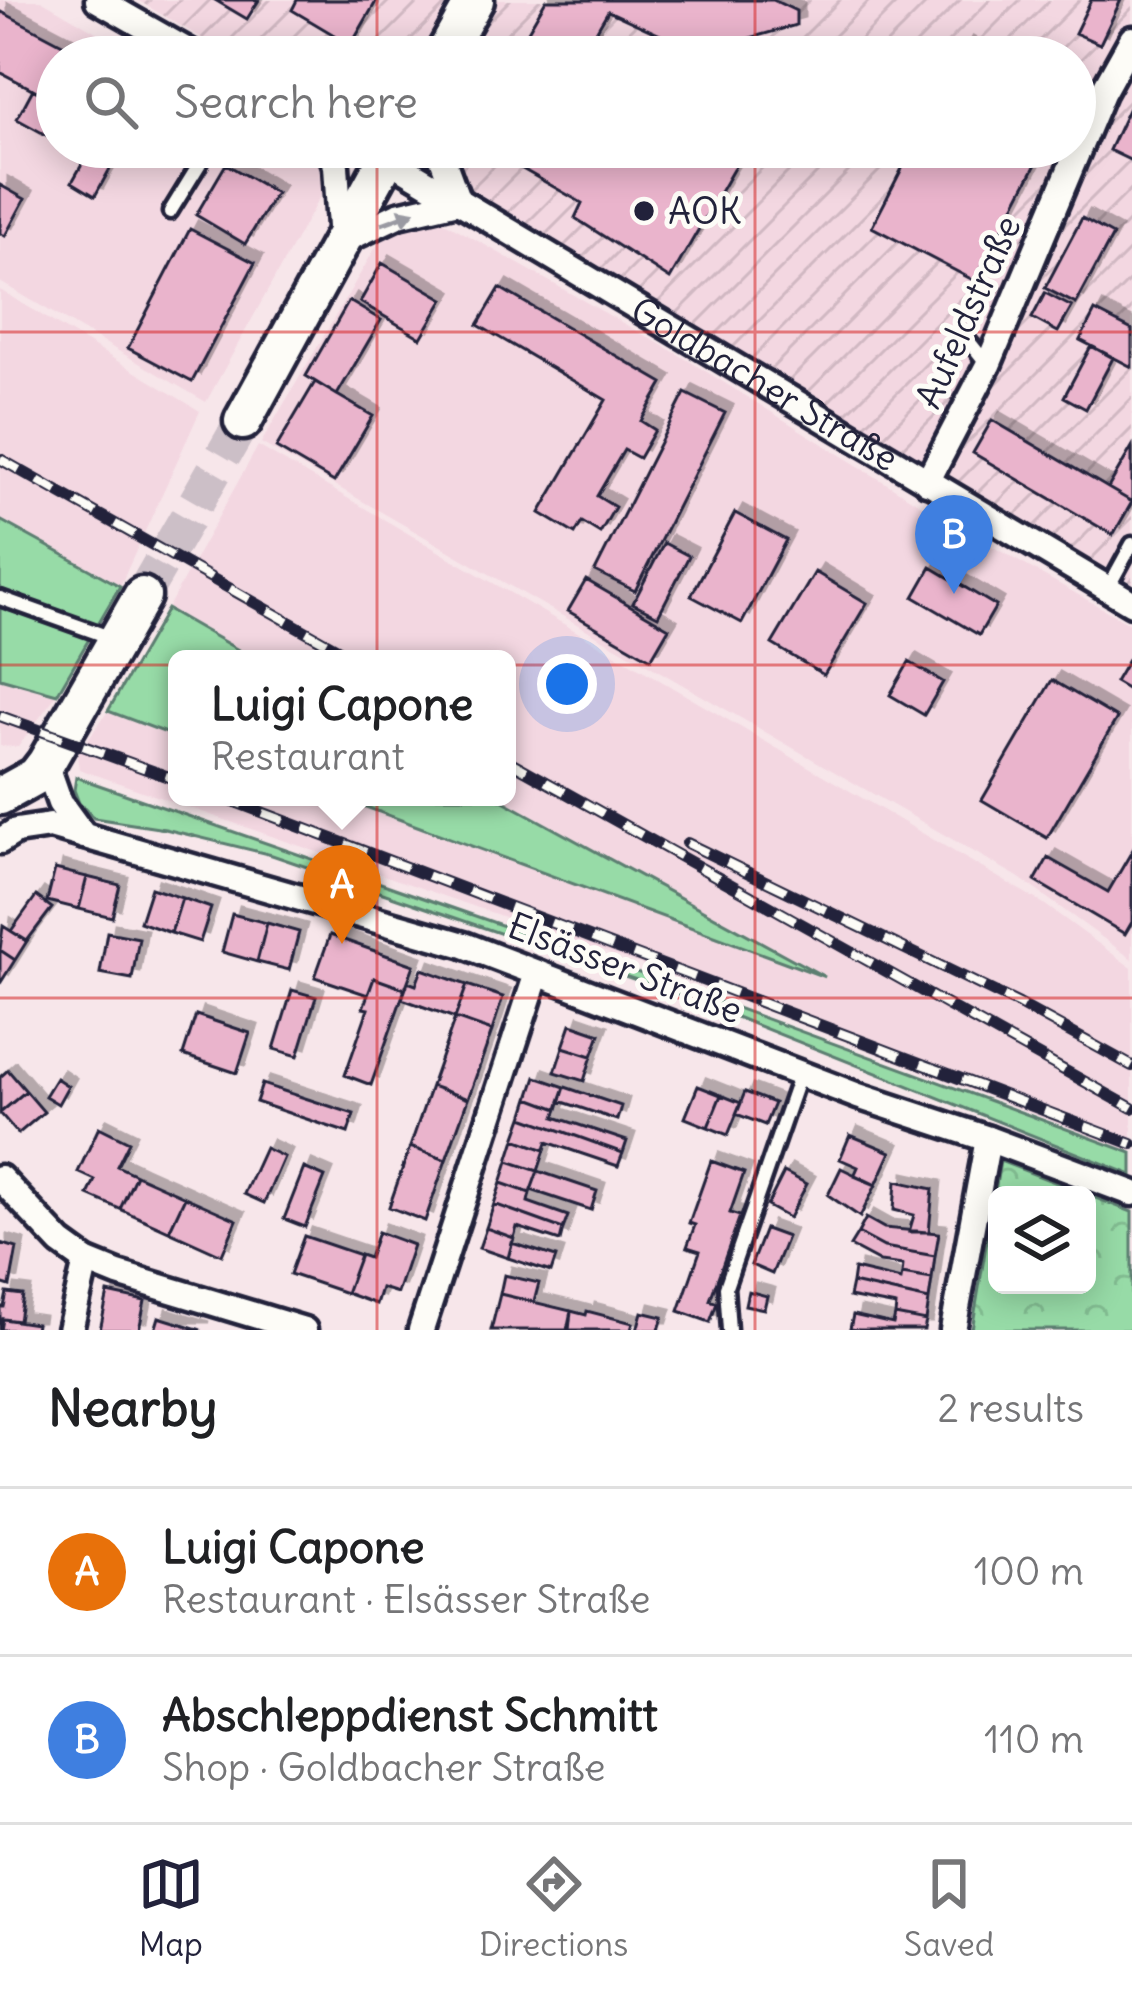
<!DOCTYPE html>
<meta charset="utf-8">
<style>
body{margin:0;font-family:Delius,sans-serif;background:#f6f6f6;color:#202124}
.controls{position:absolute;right:36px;bottom:36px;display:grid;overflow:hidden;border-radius:18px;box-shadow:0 6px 30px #0003}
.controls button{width:108px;height:108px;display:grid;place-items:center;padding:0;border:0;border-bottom:3px solid #e0e0e0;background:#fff;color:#202124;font:60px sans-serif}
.you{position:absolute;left:567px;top:684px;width:42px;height:42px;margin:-30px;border:9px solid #fff;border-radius:50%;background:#1a73e8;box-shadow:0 0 0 18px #1a73e833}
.badge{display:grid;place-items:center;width:78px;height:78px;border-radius:50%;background:#22223b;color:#fff;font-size:39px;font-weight:700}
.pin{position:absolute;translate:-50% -99px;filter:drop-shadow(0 3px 6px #0008)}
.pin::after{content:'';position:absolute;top:63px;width:42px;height:36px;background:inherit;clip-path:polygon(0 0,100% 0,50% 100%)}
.popup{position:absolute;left:168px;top:650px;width:348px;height:156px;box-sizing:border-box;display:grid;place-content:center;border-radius:18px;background:#fff;filter:drop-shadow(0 3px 9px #0005);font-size:39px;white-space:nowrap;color:#757577}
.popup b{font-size:45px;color:#202124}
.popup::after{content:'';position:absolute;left:50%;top:100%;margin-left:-24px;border:24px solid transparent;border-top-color:#fff}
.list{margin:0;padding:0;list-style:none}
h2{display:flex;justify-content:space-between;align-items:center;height:156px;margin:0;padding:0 48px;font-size:51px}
h2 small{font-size:39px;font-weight:400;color:#757577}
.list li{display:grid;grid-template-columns:78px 1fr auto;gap:36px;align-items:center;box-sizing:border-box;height:168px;padding:0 48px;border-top:3px solid #e0e0e0}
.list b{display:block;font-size:45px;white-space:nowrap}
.list p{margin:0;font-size:39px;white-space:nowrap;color:#757577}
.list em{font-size:39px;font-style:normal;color:#757577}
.icon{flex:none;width:66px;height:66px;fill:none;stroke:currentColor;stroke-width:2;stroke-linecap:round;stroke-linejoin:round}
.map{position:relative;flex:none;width:1132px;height:1330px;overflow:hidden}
.search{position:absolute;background:#fff;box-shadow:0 6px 30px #0003;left:36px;right:36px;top:36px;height:132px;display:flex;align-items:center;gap:30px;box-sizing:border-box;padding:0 42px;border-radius:66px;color:#757577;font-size:45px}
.sheet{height:492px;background:#fff}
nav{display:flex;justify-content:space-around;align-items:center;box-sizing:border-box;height:168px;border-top:3px solid #e0e0e0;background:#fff;font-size:33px;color:#757577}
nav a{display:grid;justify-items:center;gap:6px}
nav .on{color:#22223b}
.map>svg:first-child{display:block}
</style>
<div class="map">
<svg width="1132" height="1330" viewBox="0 0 1132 1330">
<defs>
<pattern id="industrial-furrows" width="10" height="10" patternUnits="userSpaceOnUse" patternTransform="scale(3)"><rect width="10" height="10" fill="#f3d7e1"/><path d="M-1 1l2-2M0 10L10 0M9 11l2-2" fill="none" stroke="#d0b8c2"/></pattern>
<pattern id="park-crowns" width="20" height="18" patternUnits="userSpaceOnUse" patternTransform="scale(3)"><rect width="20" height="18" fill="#97dba7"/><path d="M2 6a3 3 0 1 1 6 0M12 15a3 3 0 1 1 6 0" fill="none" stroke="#82bc91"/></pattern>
<filter id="shadow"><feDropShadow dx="8" dy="-8" stdDeviation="0" flood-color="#0004"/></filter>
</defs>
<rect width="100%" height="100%" fill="#f7e6ea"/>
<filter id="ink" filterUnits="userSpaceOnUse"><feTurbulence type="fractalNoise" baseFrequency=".00833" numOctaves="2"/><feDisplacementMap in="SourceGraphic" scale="24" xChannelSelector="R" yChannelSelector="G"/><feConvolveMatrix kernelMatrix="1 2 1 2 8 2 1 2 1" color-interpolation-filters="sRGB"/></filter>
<g filter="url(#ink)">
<!-- built -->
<path fill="#f3d7e1" d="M0,0H41L139,57H57V147H294L334,171L206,402L0,282Z
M404,199L681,356L947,521L1132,625V959L1018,877L261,443Z
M0,290L200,411L120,586L0,520Z
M258,446L1044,904L1132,968V1152L691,982L79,769L77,755L108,711L177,737V797H339L814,972L496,797H507V659H254L167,609Z
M0,678L57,694L18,747L0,746Z"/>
<!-- industrial -->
<path fill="url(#industrial-furrows)" d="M137,0H1132V583L968,492L387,147H1075V57H234Z"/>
<!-- grass -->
<path fill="#97dba7" stroke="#5c7e71" stroke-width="3" d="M0,520L120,586L57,694L0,678Z
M167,609L254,659H177V737L108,711Z
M76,777L685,989L1132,1153V1175L686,997L272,855L165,829L94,818L79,803L74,790Z
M339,797H496L825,977Z"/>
<!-- park -->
<path fill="url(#park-crowns)" stroke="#5c7e71" stroke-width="3" fill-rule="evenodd" d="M1000,1161L1132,1212V1330H972ZM997,1195H1087V1285H997Z"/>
<!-- building -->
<path fill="#eab4cc" stroke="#22223b" stroke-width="3" filter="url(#shadow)" d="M215,0H259L247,19Z
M297,0H377L351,45L292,10Z
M546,0H773L796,11V25L733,43L667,38L608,11L581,57H513Z
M1091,0H1121L1100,44L1075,33Z
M0,11L87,57H57V102L0,72Z
M965,45L987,57H959Z
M33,89L57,102V141L17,119Z
M1132,101V161L1109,150Z
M92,147H122L95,196L72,182Z
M475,147H746L670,279L575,218L582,203L510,162L496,161Z
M913,147H1045L975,281L872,227Z
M226,164L276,193L245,244L196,215Z
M0,185L25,199L5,236L0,233Z
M1082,218L1113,235L1076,304L1045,288Z
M190,229L255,263L192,382L128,348Z
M382,263L444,299L421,338L360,302Z
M500,288L663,383L641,421L655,430L639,458L624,450L597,496L615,507L600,533L582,522L575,534L540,513L606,400L478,325Z
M1045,293L1072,307L1058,332L1032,318Z
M349,301L381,320L337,395L306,376Z
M1095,311L1132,330V367L1080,340Z
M1091,346L1113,358L1086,409L1064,397Z
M315,382L373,416L334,482L276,448Z
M685,393L725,413L635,591L595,571Z
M992,420L1132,502L1113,535L973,453Z
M1132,447V502L1108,488Z
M735,513L786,540L742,623L691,596Z
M664,543L689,556L658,616L633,603Z
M931,567L996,606L979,635L914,597Z
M815,572L867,603L824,675L772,644Z
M586,580L669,628L651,659L568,611Z
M1132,653V692L1115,682Z
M909,662L943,682L924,715L890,695Z
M1052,680L1117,718L1047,838L982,800Z
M1132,851V922L1125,934L1035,881L1048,858L1108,892Z
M55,869L87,877L79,909L47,901Z
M87,877L120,885L112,917L79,909Z
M151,888L182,898L171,933L140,922Z
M36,896L52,908L27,941L11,931Z
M182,898L211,908L200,942L171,933Z
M232,914L267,923L257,962L222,952Z
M267,923L299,932L289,970L257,962Z
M3,926L27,941L15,960L0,950Z
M107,932L139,938L132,979L100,973Z
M330,935L414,965L405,989L374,978L368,995L315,977Z
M0,950L15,960L1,982L0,981Z
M422,969L467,985L455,1018L402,999L408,982L416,985Z
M374,978L405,989L371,1085L345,1075L368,1009L363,1008Z
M467,985L503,997L492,1031L455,1018Z
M292,990L316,997L298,1056L274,1049Z
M196,1015L250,1033L237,1073L183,1055Z
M455,1018L492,1031L468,1099L431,1086Z
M571,1024L600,1034L592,1056L563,1047Z
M563,1047L592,1056L584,1081L555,1072Z
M8,1070L26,1091L0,1113V1077Z
M536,1077L565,1087L558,1109L529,1098Z
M56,1078L68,1086L58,1104L45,1096Z
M262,1084L354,1114L348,1133L256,1102Z
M431,1086L468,1099L446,1160L410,1147Z
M698,1086L721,1095L708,1127L685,1118Z
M565,1087L621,1106L617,1120L560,1101Z
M26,1091L44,1112L18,1134L0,1113Z
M745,1092L774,1103L765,1125L736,1114Z
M721,1095L741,1103L728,1135L708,1127Z
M529,1098L558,1109L555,1117L627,1141L623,1153L523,1117Z
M523,1117L623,1153L618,1166L547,1142L545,1150L515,1139Z
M99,1127L129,1142L117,1166L136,1175L120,1209L88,1195L95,1180L78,1172Z
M850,1135L891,1152L876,1185L854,1176L858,1167L840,1159Z
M515,1139L545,1150L538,1171L508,1161Z
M410,1147L446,1160L425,1221L389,1207Z
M265,1148L284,1157L264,1203L244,1194Z
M508,1161L538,1171L530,1193L501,1183Z
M711,1161L744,1173L730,1213L740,1216L710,1300L717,1303L710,1322L679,1311L700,1251L687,1247L695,1225L689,1223Z
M304,1168L325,1177L305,1227L284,1219Z
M841,1168L876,1185L860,1217L828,1195Z
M538,1171L597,1191L591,1210L531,1190Z
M784,1172L807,1184L789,1218L767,1206Z
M136,1175L185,1197L169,1231L120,1209Z
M896,1181L933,1189L929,1232H909L914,1215L894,1210Z
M501,1183L530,1193L528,1202L568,1216L563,1229L494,1204Z
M185,1197L237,1220L222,1255L169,1231Z
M494,1204L563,1229L560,1241L517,1227L514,1238L486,1228Z
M866,1218L884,1228L939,1233L935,1256L884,1247L858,1233Z
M486,1228L514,1238L508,1258L479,1248Z
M765,1229L787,1237L772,1274L751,1265Z
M378,1232L413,1245L397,1293L381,1288L376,1304L346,1293L360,1255L369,1258Z
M858,1233L884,1247L935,1256L932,1279L902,1274L903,1265L880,1262L850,1246Z
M304,1236L360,1255L346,1293L290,1274Z
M0,1243L17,1248L10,1286L0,1283Z
M512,1243L556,1257L551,1272L508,1258Z
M854,1269L901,1280L902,1274L932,1279L929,1300L852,1283Z
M504,1275L539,1283L534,1302L500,1294Z
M852,1283L929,1300L926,1321L895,1315L896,1306L849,1297Z
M748,1291L767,1296L764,1309L745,1305Z
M7,1293L23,1295L19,1321L3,1319L0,1330V1307H4Z
M108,1293L145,1301L139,1330H100Z
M500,1294L571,1311L567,1330H491Z
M571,1311L586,1315L587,1311L633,1323L631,1330H569Z
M642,1312L663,1317L659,1330H637Z
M853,1315L893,1324L895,1315L926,1321L924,1330H859L850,1329Z
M159,1317L201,1330H155Z
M3,1319L36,1324L35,1330H1Z"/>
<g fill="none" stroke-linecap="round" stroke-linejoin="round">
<!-- secondary-tunnel -->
<path stroke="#ccbfc7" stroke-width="36" stroke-dasharray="36 18" stroke-linecap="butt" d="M142,596L243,421"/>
<!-- lane casing -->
<g stroke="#22223b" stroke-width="21">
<path id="lane" d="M170,212L210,147
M968,340L987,364
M1108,588L1132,544
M0,598L112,638
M729,1330L726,1287L800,1074"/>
</g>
<!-- street casing -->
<g stroke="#22223b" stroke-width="33">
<g id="street">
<path d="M98,0L198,57"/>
<path d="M330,147L336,166L341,242L398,215L458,201"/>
<path id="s1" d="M368,147L1132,603"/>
<path d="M438,147L458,201"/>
<path d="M927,482L988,365L1102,93L1132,39"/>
<path d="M46,763L60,803L84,836"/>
<path d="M0,841L16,831L50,826L464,945L858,1096L988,1139L1132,1193"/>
<path d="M0,1178L61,1243L86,1261L118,1274L304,1330"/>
<path d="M70,1330L86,1261"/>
<path d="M421,1330L537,973"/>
<path d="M953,1330L988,1139"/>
</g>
</g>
<!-- secondary casing -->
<g stroke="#22223b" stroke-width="45">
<path id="secondary" d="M443,57L475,0
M243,421L393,147
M0,796L36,776L46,763L142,596"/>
</g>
<!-- lane -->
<use href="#lane" stroke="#fdfcf7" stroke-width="12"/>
<!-- street -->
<use href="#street" stroke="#fdfcf7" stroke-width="24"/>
<!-- secondary -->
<use href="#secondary" stroke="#fdfcf7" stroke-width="36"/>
<!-- rail casing -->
<g stroke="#22223b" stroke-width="12">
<path id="rail" d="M0,459L355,659
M0,716L177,780
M507,760L1132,1108
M222,797L1132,1144
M687,843L1019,1004L1132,1066"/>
</g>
<!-- rail -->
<use href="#rail" stroke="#fdfcf7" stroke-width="8" stroke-dasharray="22" stroke-linecap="butt"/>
</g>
<!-- one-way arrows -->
<defs><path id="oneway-solid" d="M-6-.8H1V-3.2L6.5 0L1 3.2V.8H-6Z" transform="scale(3)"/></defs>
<use fill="#9a9aa2" href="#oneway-solid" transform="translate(398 218) rotate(-20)"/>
</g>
<!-- grid -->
<path fill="none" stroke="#d62828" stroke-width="3" stroke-opacity="0.55" d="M377,0V57M755,0V57M377,147V1330M755,147V1330M0,332H1132M0,665H1132M0,998H1132"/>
<!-- markers -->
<circle fill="#22223b" stroke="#fdfcf7" stroke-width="4.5" cx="644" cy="211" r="12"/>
<g text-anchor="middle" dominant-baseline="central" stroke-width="10" stroke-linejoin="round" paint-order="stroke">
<!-- poi labels -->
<g font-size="36" fill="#22223b" stroke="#fdfcf7" text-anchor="start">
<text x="668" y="211">AOK</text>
</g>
<!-- street labels -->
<g font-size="36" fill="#22223b" stroke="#fdfcf7">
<text transform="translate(968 312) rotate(-66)">Aufeldstraße</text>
<text stroke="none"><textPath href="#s1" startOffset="462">Goldbacher Straße</textPath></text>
<text transform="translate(625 968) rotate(21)">Elsässer Straße</text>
</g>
</g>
</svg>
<div class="controls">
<button><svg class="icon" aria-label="layers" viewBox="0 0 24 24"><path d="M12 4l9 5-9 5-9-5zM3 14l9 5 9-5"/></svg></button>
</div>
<div class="you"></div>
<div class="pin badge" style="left:342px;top:944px;background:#e8710a">A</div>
<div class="popup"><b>Luigi Capone</b>Restaurant</div>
<div class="pin badge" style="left:954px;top:594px;background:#3f7fe0">B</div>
<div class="search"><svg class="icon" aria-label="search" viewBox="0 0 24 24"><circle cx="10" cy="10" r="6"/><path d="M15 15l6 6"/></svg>Search here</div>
</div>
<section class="sheet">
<h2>Nearby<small>2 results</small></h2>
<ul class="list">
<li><span class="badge" style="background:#e8710a">A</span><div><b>Luigi Capone</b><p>Restaurant · Elsässer Straße</p></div><em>100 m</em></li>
<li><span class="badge" style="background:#3f7fe0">B</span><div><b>Abschleppdienst Schmitt</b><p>Shop · Goldbacher Straße</p></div><em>110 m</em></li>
</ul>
</section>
<nav>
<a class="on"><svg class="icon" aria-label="map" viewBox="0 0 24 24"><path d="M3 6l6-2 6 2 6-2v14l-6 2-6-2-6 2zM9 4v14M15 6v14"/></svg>Map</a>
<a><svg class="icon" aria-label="directions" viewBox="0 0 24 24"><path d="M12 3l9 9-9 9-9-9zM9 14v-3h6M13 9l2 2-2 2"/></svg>Directions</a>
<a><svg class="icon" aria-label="saved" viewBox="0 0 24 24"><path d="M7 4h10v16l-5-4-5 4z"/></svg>Saved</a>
</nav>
